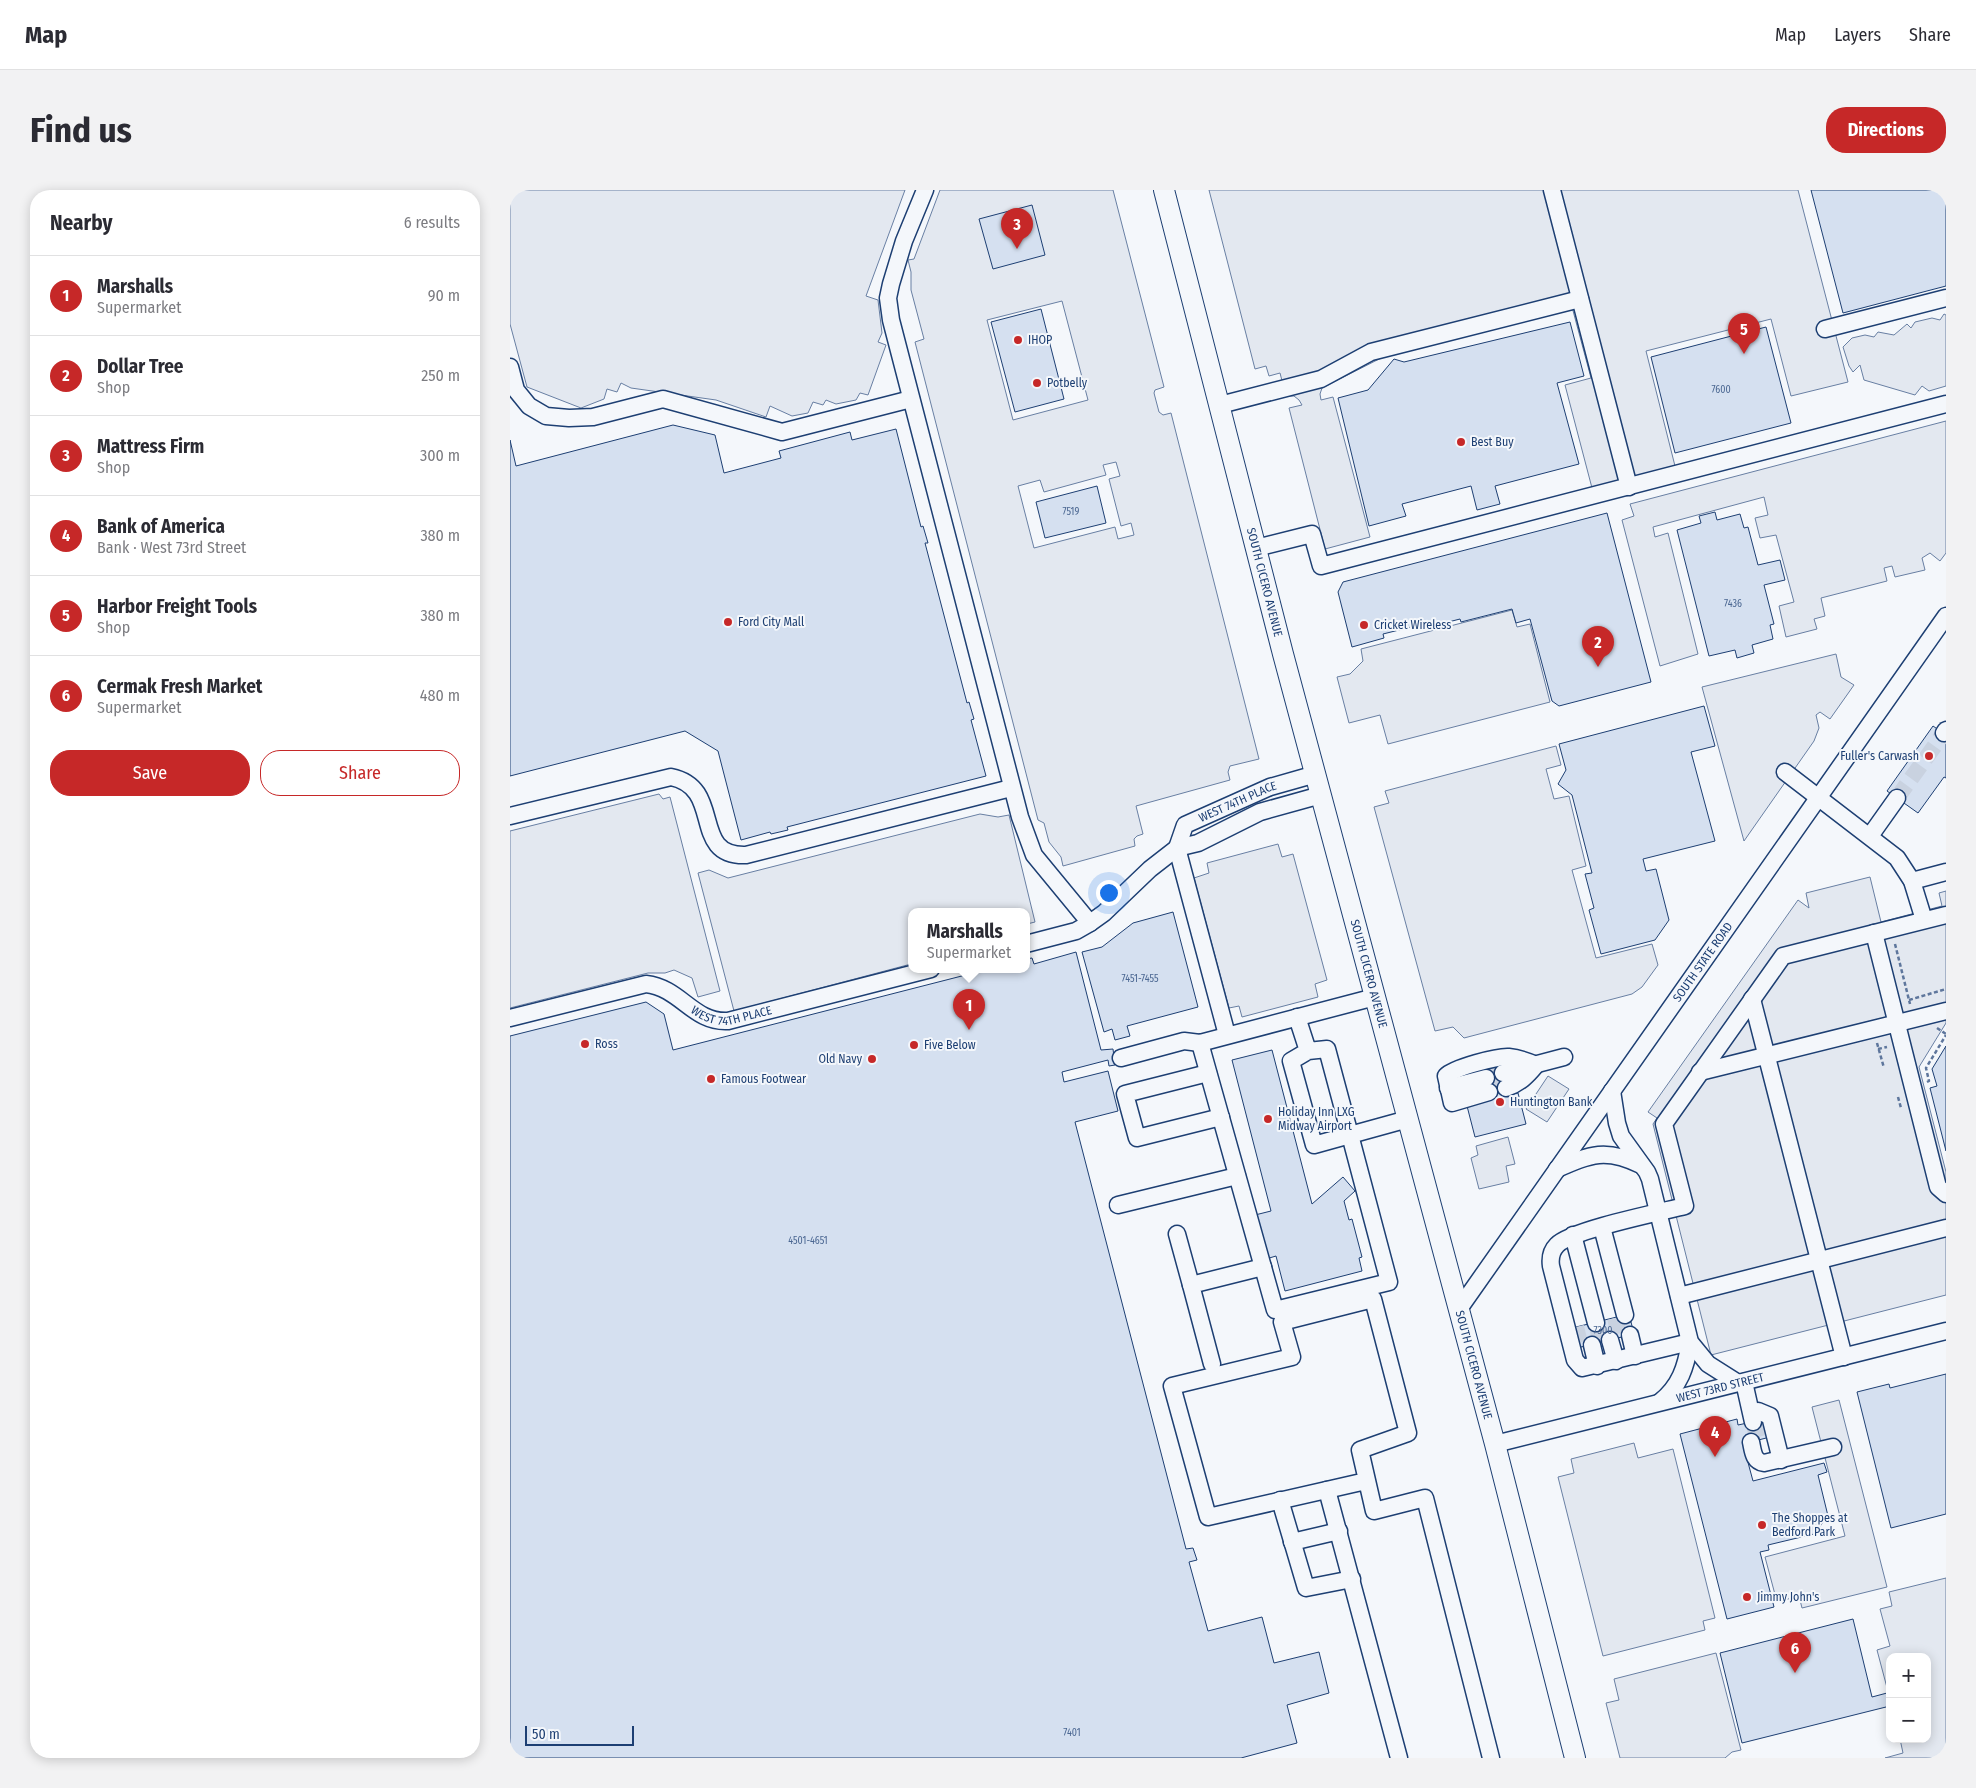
<!DOCTYPE html>
<meta charset="utf-8">
<style>
body{margin:0;font-family:"Fira Sans Condensed",sans-serif;background:#f2f2f3;color:#2b2b33}
.controls{position:absolute;right:15px;bottom:15px;display:grid;overflow:hidden;border-radius:10px;box-shadow:0 2px 12px #0003}
.controls button{width:45px;height:45px;display:grid;place-items:center;padding:0;border:0;border-bottom:1px solid #e1e1e2;background:#fff;color:#2b2b33;font:25px sans-serif}
.scale{position:absolute;left:15px;bottom:12px;width:109px;box-sizing:border-box;padding-left:5px;border:2px solid #1d3f73;border-top:0;font-size:14px;line-height:18px;white-space:nowrap;color:#1d3f73;-webkit-text-stroke:4px #f4f7fb;paint-order:stroke}
.you{position:absolute;left:598px;top:702px;width:18px;height:18px;margin:-12px;border:4px solid #fff;border-radius:50%;background:#1a73e8;box-shadow:0 0 0 8px #1a73e833}
.badge{display:grid;place-items:center;width:32px;height:32px;border-radius:50%;background:#c62828;color:#fff;font-size:16px;font-weight:700}
.pin{position:absolute;translate:-50% -41px;filter:drop-shadow(0 1px 2px #0008)}
.pin::after{content:'';position:absolute;top:26px;width:18px;height:15px;background:inherit;clip-path:polygon(0 0,100% 0,50% 100%)}
.popup{position:absolute;left:398px;top:718px;width:122px;height:65px;box-sizing:border-box;display:grid;place-content:center;border-radius:10px;background:#fff;filter:drop-shadow(0 1px 4px #0005);font-size:16px;white-space:nowrap;color:#7c7c81}
.popup b{font-size:19px;color:#2b2b33}
.popup::after{content:'';position:absolute;left:50%;top:100%;margin-left:-10px;border:10px solid transparent;border-top-color:#fff}
.list{margin:0;padding:0;list-style:none}
h2{display:flex;justify-content:space-between;align-items:center;height:65px;margin:0;padding:0 20px;font-size:21px}
h2 small{font-size:16px;font-weight:400;color:#7c7c81}
.list li{display:grid;grid-template-columns:32px 1fr auto;gap:15px;align-items:center;box-sizing:border-box;height:80px;padding:0 20px;border-top:1px solid #e1e1e2}
.list b{display:block;font-size:19px;white-space:nowrap}
.list p{margin:0;font-size:16px;white-space:nowrap;color:#7c7c81}
.list em{font-size:16px;font-style:normal;color:#7c7c81}
.actions{display:flex;gap:10px;padding:15px 20px}
.actions a{flex:1;padding:11px 0;border:1px solid #c62828;border-radius:20px;text-align:center;font-size:18px;color:#c62828}
.actions .main{background:#c62828;color:#fff}
.map{position:relative;flex:none;width:1436px;height:1568px;overflow:hidden;border-radius:20px}
header{display:flex;align-items:center;gap:30px;box-sizing:border-box;height:70px;padding:0 25px;background:#fff;border-bottom:1px solid #e1e1e2}
header strong{font-size:24px}
nav{display:flex;gap:28px;margin-inline-start:auto;font-size:18px}
.intro{display:flex;align-items:center;justify-content:space-between;box-sizing:border-box;height:120px;padding:0 30px}
h1{margin:0;font-size:35px}
.button{padding:12px 22px;border-radius:20px;background:#c62828;color:#fff;font-size:18px;font-weight:700}
main{display:flex;gap:30px;padding:0 30px}
aside{flex:1;background:#fff;border-radius:20px;box-shadow:0 2px 12px #0003}
.map>svg:first-child{display:block}
</style>
<header>
<strong>Map</strong>
<nav><a>Map</a><a>Layers</a><a>Share</a></nav>
</header>
<div class="intro"><h1>Find us</h1><a class="button">Directions</a></div>
<main>
<aside>
<h2>Nearby<small>6 results</small></h2>
<ul class="list">
<li><span class="badge">1</span><div><b>Marshalls</b><p>Supermarket</p></div><em>90 m</em></li>
<li><span class="badge">2</span><div><b>Dollar Tree</b><p>Shop</p></div><em>250 m</em></li>
<li><span class="badge">3</span><div><b>Mattress Firm</b><p>Shop</p></div><em>300 m</em></li>
<li><span class="badge">4</span><div><b>Bank of America</b><p>Bank · West 73rd Street</p></div><em>380 m</em></li>
<li><span class="badge">5</span><div><b>Harbor Freight Tools</b><p>Shop</p></div><em>380 m</em></li>
<li><span class="badge">6</span><div><b>Cermak Fresh Market</b><p>Supermarket</p></div><em>480 m</em></li>
</ul>
<div class="actions"><a class="main">Save</a><a>Share</a></div>
</aside>
<div class="map">
<svg width="1436" height="1568" viewBox="0 0 1436 1568">
<rect width="100%" height="100%" fill="#f4f7fb"/>
<!-- parking -->
<path fill="#e3e8f0" stroke="#687fa3" fill-rule="evenodd" d="M0,0H395L356,106L368,110L372,143L368,152L376,155L358,205L350,203L346,210L326,214L316,210L313,215L303,212L298,223L282,226L260,216L256,227L206,210L121,198L111,193L107,202L97,199L94,209L71,218L17,197L0,134Z
M430,0H603L654,197L645,200L644,203L649,222L653,225L661,223L749,569L720,576L718,582L720,590L626,616L633,644L627,646L624,649L625,656L553,676L551,667L539,652L534,633L528,630L405,152L414,149L401,100V82L398,70L404,69ZM552,111L578,210L503,230L477,130ZM606,272L610,286L599,289L611,336L621,333L624,345L608,349L605,337L524,358L508,296L530,290L534,302L596,285L593,275Z
M699,0H1288L1338,192L1281,206L1261,129L1136,161L1165,276L1082,298L1055,195L1081,188L1062,117L877,165L812,198L810,204L811,210L823,207L860,347L815,359L779,218L792,215L789,210L784,206H776L770,183L759,186L756,176L745,179Z
M1434,124L1436,125V196L1419,201L1412,196L1405,205L1354,190L1350,175L1343,182L1339,176L1333,157L1342,148L1355,145L1364,147L1368,142L1384,145L1397,134L1401,138L1405,132L1422,128L1430,130Z
M1436,231V363L1430,371L1420,363L1412,368L1415,380L1385,387L1382,376L1374,378L1377,391L1311,408L1315,426L1304,429L1307,439L1276,447L1269,416L1284,412L1266,345L1250,348L1245,328L1258,325L1254,307L1143,337L1145,347L1158,343L1188,464L1150,476L1112,330L1124,326L1120,314Z
M1002,420L1007,437L1020,434L1040,512L878,554L870,525L839,533L827,487L840,484L853,471L851,459Z
M1326,464L1331,487L1344,495L1320,529L1310,522L1306,525L1309,538L1304,551L1234,651L1192,497Z
M1046,556L1051,575L1036,579L1044,609L1059,606L1076,676L1062,680L1086,768L1142,754L1148,775L1132,797L1122,804L954,848L943,837L925,841L864,617L879,613L875,601Z
M149,604L153,609L160,607L210,801L188,807L182,788L164,780L155,783H138L0,818V641Z
M470,624L488,627L499,625L525,732L517,734L516,721H402L401,774L224,821L188,683L199,680L218,688Z
M768,654L772,667L783,664L817,790L805,794L808,807L732,827L729,816L719,818L684,688L699,683L697,673Z
M1360,687L1371,732L1432,716L1429,703L1436,701V833L1409,877L1436,982V1105L1201,1165L1143,934L1147,928L1138,922L1288,710L1299,718L1296,703Z
M1038,886L1059,899L1037,932L1016,919Z
M998,947L1005,974L996,976L999,992L969,999L961,968L968,965L966,956Z
M1329,1210L1377,1397L1292,1418L1289,1406L1267,1412L1255,1367L1335,1346L1302,1217Z
M1124,1253L1128,1268L1163,1259L1205,1428L1193,1431L1195,1440L1093,1466L1048,1287L1064,1283L1061,1269Z
M1436,1388V1568H1375L1393,1563L1390,1549H1417V1467H1380V1509L1367,1460L1380,1456L1370,1419L1382,1416L1379,1402Z
M1206,1463L1231,1560L1222,1562L1215,1568H1110L1096,1513L1109,1510L1104,1489Z"/>
<!-- building -->
<path fill="#d5e0f0" stroke="#1d3f73" d="M1301,0H1436V96L1333,123Z
M522,15L535,65L483,79L469,29Z
M531,119L554,209L505,222L481,132Z
M1060,132L1074,186L1047,193L1069,274L985,296L990,314L967,320L961,296L892,314L896,326L859,336L828,208L858,200L884,169L894,172Z
M1256,137L1281,233L1165,263L1141,167Z
M163,235L205,245L214,283L271,268L269,261L340,242L342,250L386,239L411,337L413,336L418,353H415L457,513L459,512L464,529L461,530L476,586L277,637L278,640L261,644L260,642L231,650L208,561L175,541L0,586V250L6,276Z
M587,296L596,333L535,348L526,312Z
M1205,322L1207,330L1230,324L1234,338L1238,337L1248,375L1270,370L1275,390L1254,395L1264,434L1260,435L1263,449L1242,455L1244,463L1227,468L1225,460L1199,466L1167,340L1191,333L1189,326Z
M1097,323L1141,492L1049,516L1042,511L1020,429L1006,433L1002,419L951,432L950,429L911,439L909,435L873,444L874,448L842,457L828,402L833,392Z
M1194,516L1205,556L1181,562L1205,651L1133,669L1136,681L1146,679L1159,730L1145,750L1091,764L1079,720L1084,718L1075,684L1082,683L1062,605L1048,594L1056,580L1049,554Z
M1423,536L1436,545V588L1434,587L1408,623L1377,601Z
M663,722L688,817L617,836L620,846L605,850L602,839L594,842L572,762L592,757L623,733Z
M566,762L591,860L603,859L605,875L599,876L598,870L552,882L554,892L598,881L608,921L565,932L676,1359L683,1358L687,1370L679,1372L698,1441L752,1427L764,1473L809,1462L819,1503L777,1515L787,1553L731,1568H0V846L136,812L154,824L163,860L479,779H516V769L522,768L524,774Z
M1436,856V961L1420,898L1427,896L1422,879Z
M762,860L802,1014L833,987L845,1001L834,1011L839,1030L842,1029L852,1067L849,1068L852,1081L775,1101L766,1066L756,1069L745,1025L761,1021L722,870Z
M990,872L998,905L1008,903L1016,934L965,947L957,916L981,909L973,877Z
M1119,1124L1124,1144L1067,1158L1062,1138Z
M1436,1184V1324L1381,1338L1347,1202L1379,1194L1380,1198Z
M1227,1229L1228,1235L1256,1229L1260,1247L1233,1254L1243,1291L1314,1273L1317,1282L1308,1285L1318,1326L1304,1344L1258,1355L1259,1360L1250,1362L1264,1417L1217,1429L1170,1244Z
M1343,1429L1362,1507L1377,1503L1380,1516L1232,1553L1210,1463Z"/>
<g fill="none" stroke-linecap="round" stroke-linejoin="round">
<!-- minor-tunnel -->
<path stroke="#c9d2e0" stroke-width="16" stroke-dasharray="16 8" stroke-linecap="butt" d="M1387,608L1434,543
M973,880L991,876
M977,895L994,890
M1105,1128L1110,1148
M1086,1133L1091,1153
M1066,1137L1071,1157
M1243,1232L1248,1250"/>
<!-- minor casing -->
<g stroke="#1d3f73" stroke-width="19">
<g id="minor">
<path d="M415,0L394,51L381,94L378,108L381,130L510,627L524,665L580,733"/>
<path d="M1042,0L1119,297"/>
<path d="M1315,139L1436,108"/>
<path d="M0,177L6,200L19,216L36,226L59,228L83,227L153,209L272,242L401,209"/>
<path d="M710,215L811,189L861,162L1070,109"/>
<path d="M746,358L802,344L811,376L1436,214"/>
<path d="M1434,543L1436,540"/>
<path d="M1275,582L1387,668L1402,691L1414,730"/>
<path d="M0,626L161,587C215,598 179,667 236,665L501,598"/>
<path d="M1360,646L1387,608"/>
<path d="M667,658L717,845"/>
<path id="s1" d="M667,658L675,635L760,597L806,584"/>
<path d="M1402,691L1436,682"/>
<path d="M1364,743L1428,997L1436,1004"/>
<path d="M516,754L566,741L580,733L594,723L640,679L667,658L688,653L750,622L811,605"/>
<path d="M1242,809L1334,1167"/>
<path d="M787,827L798,861L817,859L840,945L804,955L781,871L798,861"/>
<path id="s2" d="M0,828L136,794C171,798 183,833 218,831L421,779"/>
<path d="M690,853L765,1120L879,1092L840,945L898,929"/>
<path d="M611,868L674,851L690,853L865,807"/>
<path d="M1190,882L1436,821"/>
<path d="M698,883L615,904L627,948L711,927"/>
<path d="M993,883L1054,867"/>
<path d="M938,898L976,888"/>
<path d="M1102,901L1107,933L1111,946L1137,982L1140,989L1180,1152L1198,1174L1228,1193"/>
<path d="M979,902L942,913L936,886C943,878 988,866 999,867C1008,868 1017,871 1026,875C1017,886 1010,893 996,898"/>
<path d="M1047,979C1081,964 1096,958 1131,975"/>
<path d="M608,1015L727,986"/>
<path d="M1092,1037L1115,1125"/>
<path d="M667,1044L681,1095"/>
<path d="M1063,1045L1086,1133"/>
<path d="M1169,1106L1436,1038"/>
<path id="s3" d="M949,1119L1436,426"/>
<path d="M1120,1145L1125,1166"/>
<path d="M1100,1150L1106,1171"/>
<path d="M1180,1152L1072,1178L1065,1170L1041,1076C1040,1069 1041,1061 1047,1055C1061,1040 1151,1022 1175,1016L1154,934L1273,766L1436,725"/>
<path d="M1082,1155L1087,1176"/>
<path d="M702,1174L681,1095L753,1077"/>
<path d="M1234,1192L1243,1232"/>
<path d="M1150,1212C1170,1196 1176,1177 1180,1152"/>
<path d="M1248,1221L1260,1226L1271,1270"/>
<path d="M1241,1252C1243,1261 1243,1271 1254,1273L1323,1257"/>
<path id="s4" d="M985,1254L1436,1141"/>
<path d="M856,1291L698,1327L662,1196L782,1167L772,1132L863,1109L898,1243L850,1260L864,1321L915,1308L981,1568"/>
<path d="M817,1300L889,1568"/>
<path d="M770,1310L796,1398L842,1389"/>
<path d="M782,1352L829,1341"/>
</g>
</g>
<!-- major casing -->
<g stroke="#1d3f73" stroke-width="22">
<g id="major">
<path id="s5" d="M654,0L773,464L985,1254L1065,1568"/>
</g>
</g>
<!-- path -->
<path stroke="#5e769c" stroke-width="2.5" stroke-dasharray="4 2.5" stroke-linecap="butt" d="M1385,754L1400,814
M1399,810L1436,799
M1427,838L1436,844
M1367,853L1374,878
M1368,859L1377,857
M1417,892L1419,891L1416,878L1436,845
M1388,907L1391,918"/>
<!-- minor -->
<use href="#minor" stroke="#f4f7fb" stroke-width="16"/>
<!-- major -->
<use href="#major" stroke="#f4f7fb" stroke-width="20"/>
</g>
<!-- markers -->
<g fill="#c62828" stroke="#f4f7fb" stroke-width="2">
<circle cx="508" cy="150" r="5"/>
<circle cx="527" cy="193" r="5"/>
<circle cx="951" cy="252" r="5"/>
<circle cx="218" cy="432" r="5"/>
<circle cx="854" cy="435" r="5"/>
<circle cx="1419" cy="566" r="5"/>
<circle cx="75" cy="854" r="5"/>
<circle cx="404" cy="855" r="5"/>
<circle cx="362" cy="869" r="5"/>
<circle cx="201" cy="889" r="5"/>
<circle cx="990" cy="912" r="5"/>
<circle cx="758" cy="929" r="5"/>
<circle cx="1252" cy="1335" r="5"/>
<circle cx="1237" cy="1407" r="5"/>
</g>
<g text-anchor="middle" dominant-baseline="central" stroke-width="4" stroke-linejoin="round" paint-order="stroke">
<!-- number labels -->
<g font-size="10" fill="#4b6792">
<text x="1211" y="200">7600</text>
<text x="561" y="322">7519</text>
<text x="1223" y="414">7436</text>
<text x="630" y="789">7451-7455</text>
<text x="298" y="1051">4501-4651</text>
<text x="1093" y="1141">7300</text>
<text x="562" y="1543">7401</text>
</g>
<!-- poi labels -->
<g font-size="12" fill="#1d3f73" stroke="#f4f7fb" text-anchor="start">
<text x="518" y="150">IHOP</text>
<text x="537" y="193">Potbelly</text>
<text x="961" y="252">Best Buy</text>
<text x="228" y="432">Ford City Mall</text>
<text x="864" y="435">Cricket Wireless</text>
<text x="1409" y="566" text-anchor="end">Fuller's Carwash</text>
<text x="85" y="854">Ross</text>
<text x="414" y="855">Five Below</text>
<text x="352" y="869" text-anchor="end">Old Navy</text>
<text x="211" y="889">Famous Footwear</text>
<text x="1000" y="912">Huntington Bank</text>
<text x="768" y="922">Holiday Inn LXG<tspan x="768" dy="14">Midway Airport</tspan></text>
<text x="1262" y="1328">The Shoppes at<tspan x="1262" dy="14">Bedford Park</tspan></text>
<text x="1247" y="1407">Jimmy John's</text>
</g>
<!-- street labels -->
<g font-size="12" fill="#1d3f73" stroke="#f4f7fb">
<text stroke="none"><textPath href="#s5" startOffset="405">SOUTH CICERO AVENUE</textPath></text>
<text stroke="none"><textPath href="#s1" startOffset="82">WEST 74TH PLACE</textPath></text>
<text stroke="none"><textPath href="#s3" startOffset="424">SOUTH STATE ROAD</textPath></text>
<text stroke="none"><textPath href="#s5" startOffset="810">SOUTH CICERO AVENUE</textPath></text>
<text stroke="none"><textPath href="#s2" startOffset="235">WEST 74TH PLACE</textPath></text>
<text stroke="none"><textPath href="#s5" startOffset="1215">SOUTH CICERO AVENUE</textPath></text>
<text stroke="none"><textPath href="#s4" startOffset="232">WEST 73RD STREET</textPath></text>
</g>
</g>
</svg>
<div class="controls">
<button>+</button>
<button>−</button>
</div>
<div class="scale">50 m</div>
<div class="you"></div>
<div class="pin badge" style="left:459px;top:840px">1</div>
<div class="popup"><b>Marshalls</b>Supermarket</div>
<div class="pin badge" style="left:1088px;top:477px">2</div>
<div class="pin badge" style="left:507px;top:59px">3</div>
<div class="pin badge" style="left:1205px;top:1267px">4</div>
<div class="pin badge" style="left:1234px;top:164px">5</div>
<div class="pin badge" style="left:1285px;top:1483px">6</div>
</div>
</main>
